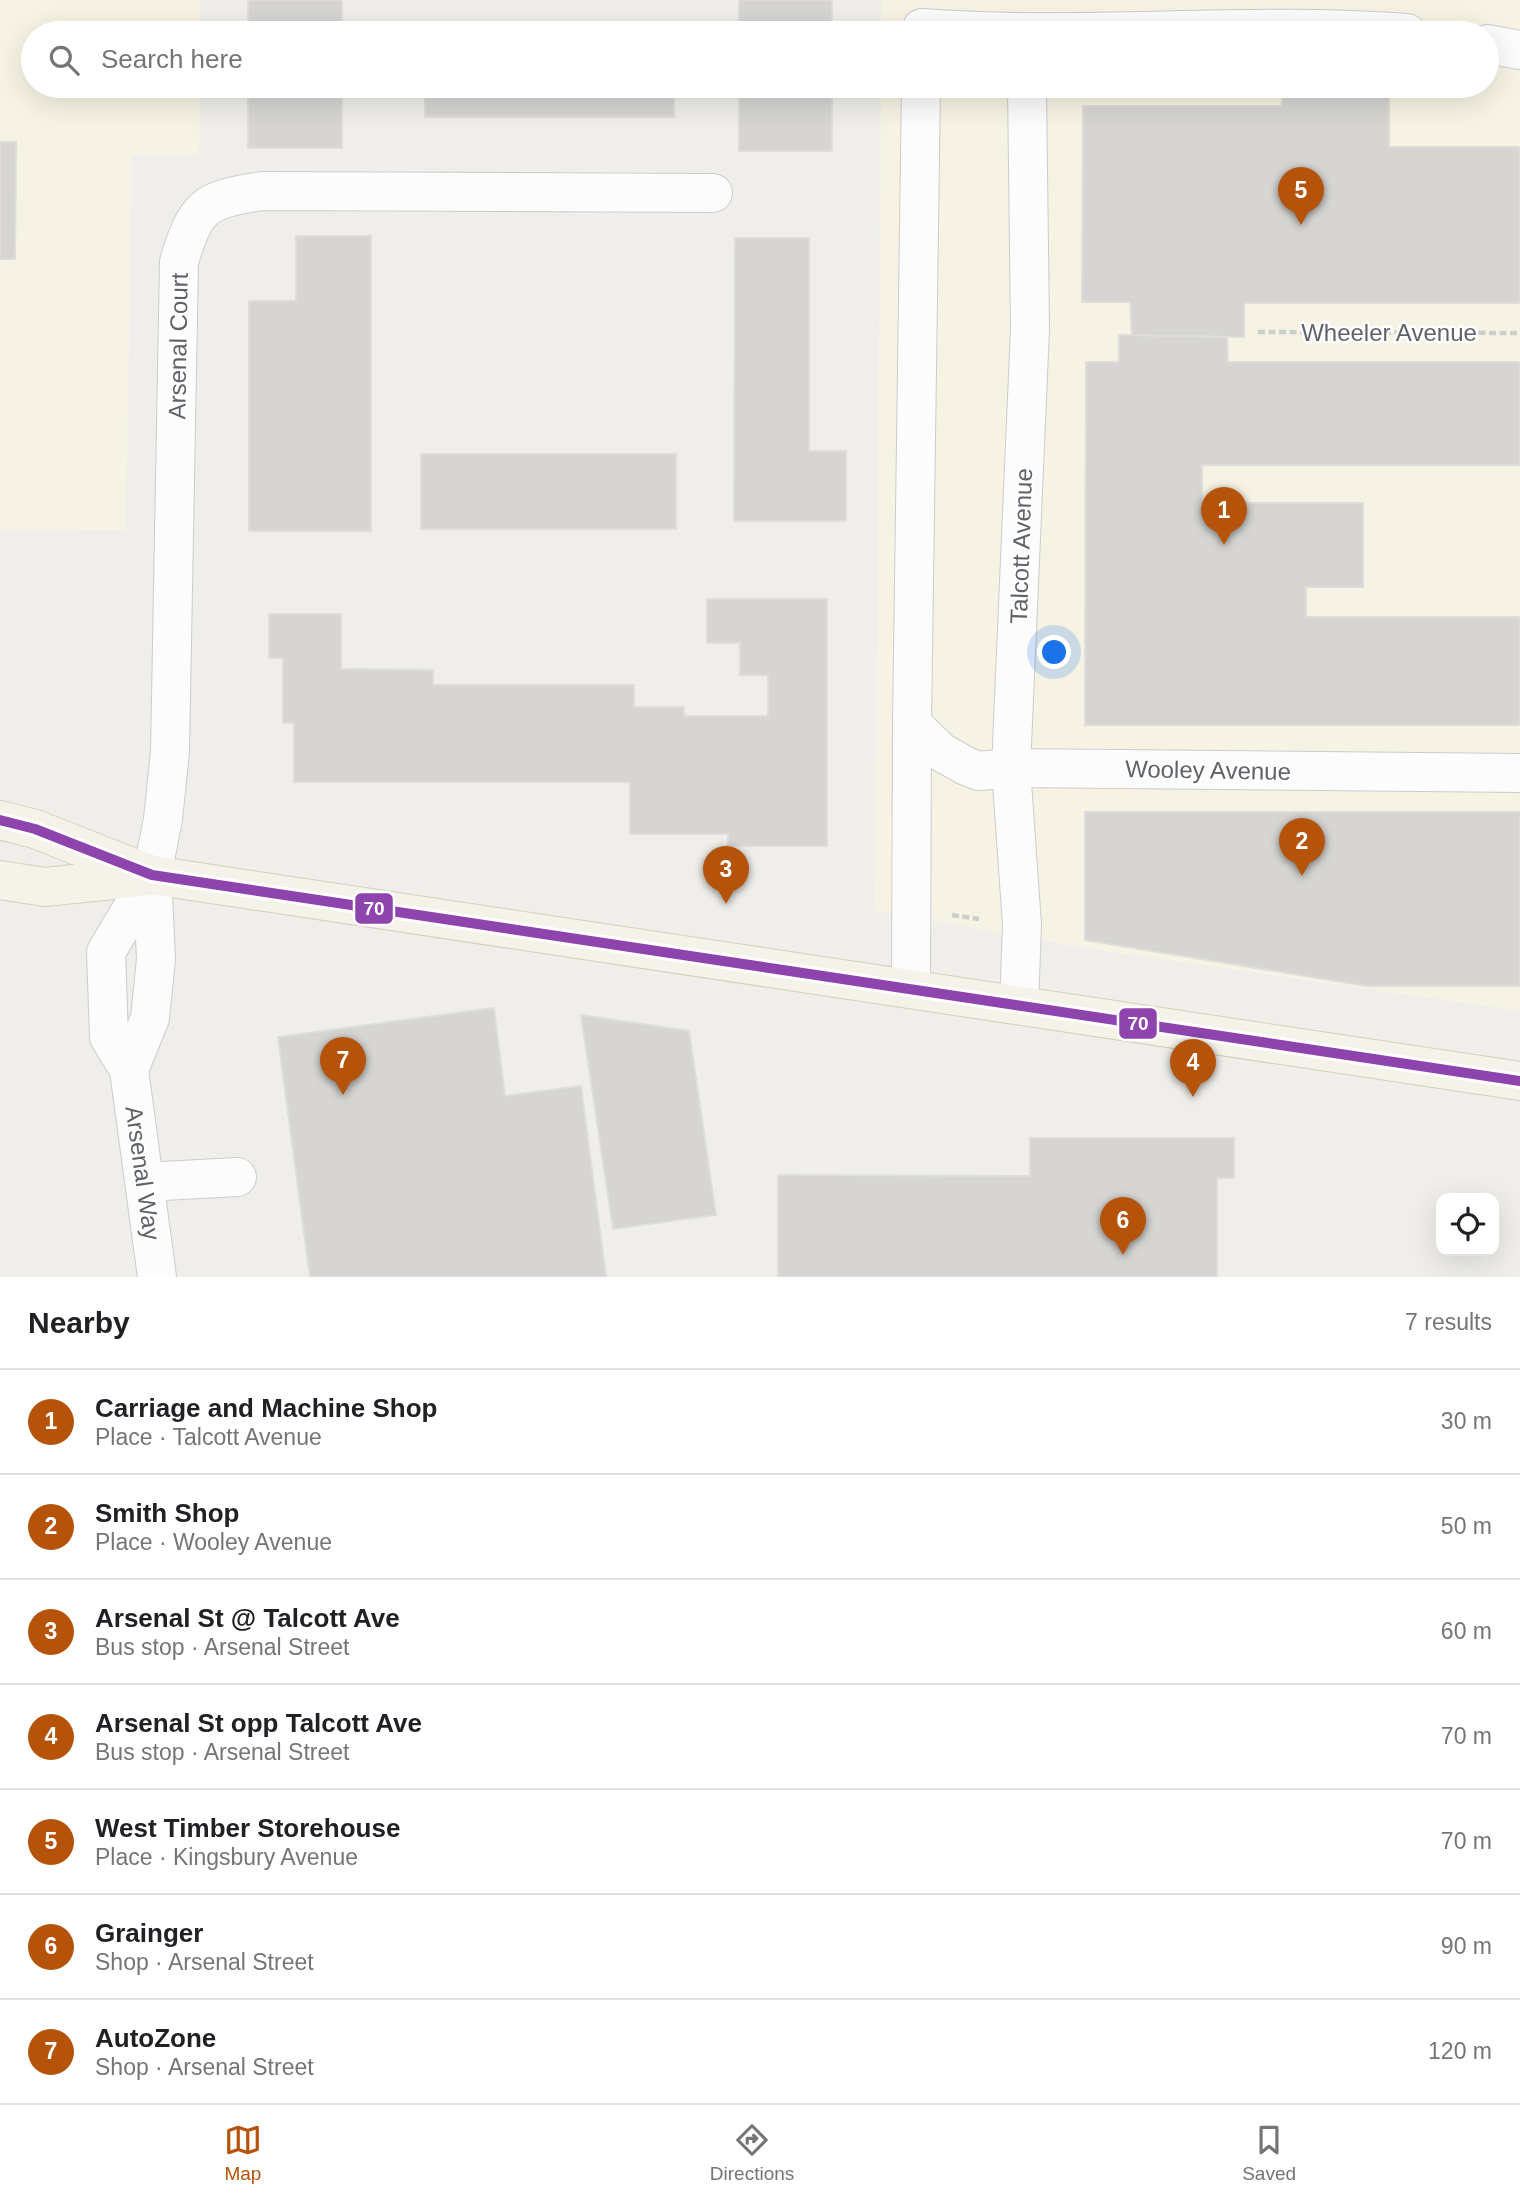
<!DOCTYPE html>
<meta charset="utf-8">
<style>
body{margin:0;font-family:Helvetica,sans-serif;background:#f6f6f6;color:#202124}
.controls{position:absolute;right:21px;bottom:21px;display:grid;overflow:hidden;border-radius:14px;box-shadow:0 7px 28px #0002}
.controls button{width:63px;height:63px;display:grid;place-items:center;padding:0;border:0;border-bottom:2px solid #e0e0e0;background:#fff;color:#202124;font:35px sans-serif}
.you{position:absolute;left:1055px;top:653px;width:24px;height:24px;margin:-18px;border:5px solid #fff;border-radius:50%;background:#1a73e8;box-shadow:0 0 0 10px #1a73e833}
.badge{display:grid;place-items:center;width:46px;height:46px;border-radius:50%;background:#b45309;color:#fff;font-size:23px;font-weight:700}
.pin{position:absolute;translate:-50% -58px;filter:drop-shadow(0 2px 4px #0008)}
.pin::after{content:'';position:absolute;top:37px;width:24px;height:21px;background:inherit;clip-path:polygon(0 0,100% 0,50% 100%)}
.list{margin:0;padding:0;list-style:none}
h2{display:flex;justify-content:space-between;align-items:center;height:91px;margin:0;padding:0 28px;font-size:30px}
h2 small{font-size:23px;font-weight:400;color:#757577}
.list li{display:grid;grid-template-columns:46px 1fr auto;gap:21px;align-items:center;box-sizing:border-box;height:105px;padding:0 28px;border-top:2px solid #e0e0e0}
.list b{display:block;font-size:26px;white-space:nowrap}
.list p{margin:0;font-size:23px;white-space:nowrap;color:#757577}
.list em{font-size:23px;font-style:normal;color:#757577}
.icon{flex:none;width:38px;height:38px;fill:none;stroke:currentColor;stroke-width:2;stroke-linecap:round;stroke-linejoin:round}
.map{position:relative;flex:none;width:1520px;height:1277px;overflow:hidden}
.search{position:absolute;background:#fff;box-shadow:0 7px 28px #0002;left:21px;right:21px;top:21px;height:77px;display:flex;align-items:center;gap:18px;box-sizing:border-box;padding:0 24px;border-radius:38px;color:#757577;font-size:26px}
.sheet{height:826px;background:#fff}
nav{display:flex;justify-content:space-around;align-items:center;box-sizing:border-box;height:98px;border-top:2px solid #e0e0e0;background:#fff;font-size:19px;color:#757577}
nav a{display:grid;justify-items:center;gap:4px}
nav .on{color:#b45309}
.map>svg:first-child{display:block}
</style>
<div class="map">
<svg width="1520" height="1277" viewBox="0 0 1520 1277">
<rect width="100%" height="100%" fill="#efeeea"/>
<!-- commercial -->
<path fill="#f7f3e4" d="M0,0H200V33H33V86H200L199,155L132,156L126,530L0,531Z
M881,0H1520V1011L1085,948L875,911L881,86H1487V33H881Z"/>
<!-- building -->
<path fill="#d6d5d3" stroke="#deddd9" stroke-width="2" d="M248,0H342V33H248Z
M739,0H832V33H739Z
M248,86H342V148H248Z
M425,86H674V117H425Z
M739,86H832V151H739Z
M1282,86H1389V147H1520V303H1244V337L1132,335L1130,302H1082L1083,106H1282Z
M0,142H16L15,259H0Z
M296,236H371V531H249V301H296Z
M735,238H809V451H846V521H734Z
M1119,335L1227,337L1228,362H1520V465H1202V503H1363V587H1306V617H1520V725H1085L1086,362H1119Z
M421,454H676V529H421Z
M707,599H827V846H728V834H630V782H294V723H283V658H269V614H341V669L433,670V685H634V707H684V716H768V675H740V643H707Z
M1085,812H1520V986H1366L1085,940Z
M494,1008L505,1096L581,1086L606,1277H310L278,1037Z
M581,1015L689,1031L716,1215L613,1229Z
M1030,1138H1234V1178H1217V1277H778V1175L1030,1176Z"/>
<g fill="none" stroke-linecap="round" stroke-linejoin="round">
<!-- minor casing -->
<g stroke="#cbcccc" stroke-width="40">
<path id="minor" d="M922,28C1084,40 1246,21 1407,33
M1487,44L1520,50
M912,724L941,752L966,766L979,771L1011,768L1520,773
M152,875L106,952L109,1037L129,1070L157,1277
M911,989L912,724L921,86
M1019,1005L1022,925L1011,768L1030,329L1027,86
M129,1070L150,1018L156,959L152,875L163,819L170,752L179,262C196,205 204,200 262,191L713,193
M144,1182L237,1177"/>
</g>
<!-- major casing -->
<g stroke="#d7ceb8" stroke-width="40">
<path id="major" d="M0,820L35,829L152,875L1520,1081
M0,880L45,887L150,876"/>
</g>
<!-- path -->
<path stroke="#cacfcc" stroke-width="4.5" stroke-dasharray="7 3.5" stroke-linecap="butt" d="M1258,332L1520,333
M952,915L979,919"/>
<!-- minor -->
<use href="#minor" stroke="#fdfcfc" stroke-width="38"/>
<!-- major -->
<use href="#major" stroke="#f4f2e9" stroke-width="38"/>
<!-- bus-1 casing -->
<g stroke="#fff" stroke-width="16">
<path id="bus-1" d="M0,820L35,829L152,875L1520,1081"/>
</g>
<!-- bus-1 -->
<use href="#bus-1" stroke="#8e44ad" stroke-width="10"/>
</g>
<g text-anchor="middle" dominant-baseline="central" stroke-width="5" stroke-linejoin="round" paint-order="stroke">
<!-- street labels -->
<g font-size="24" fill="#5f6368" stroke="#fff">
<text x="1389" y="332">Wheeler Avenue</text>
<text transform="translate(178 346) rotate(-89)">Arsenal Court</text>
<text transform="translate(1021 546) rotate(-88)">Talcott Avenue</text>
<text transform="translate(1208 770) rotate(1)">Wooley Avenue</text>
<text transform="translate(143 1173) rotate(82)">Arsenal Way</text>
</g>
</g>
<g stroke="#fff" stroke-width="2.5">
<rect x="354" y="892" width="40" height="33" rx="7" fill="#8e44ad"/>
<rect x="1118" y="1007" width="40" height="33" rx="7" fill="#8e44ad"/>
</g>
<g font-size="19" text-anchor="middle" font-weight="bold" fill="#fff">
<text x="374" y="915">70</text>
<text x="1138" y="1030">70</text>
</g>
</svg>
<div class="controls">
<button><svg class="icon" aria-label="locate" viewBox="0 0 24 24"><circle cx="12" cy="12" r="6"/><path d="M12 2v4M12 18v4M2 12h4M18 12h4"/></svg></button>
</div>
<div class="you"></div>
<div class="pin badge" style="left:1224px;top:545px">1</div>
<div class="pin badge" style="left:1302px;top:876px">2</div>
<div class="pin badge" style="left:726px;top:904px">3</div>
<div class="pin badge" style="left:1193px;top:1097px">4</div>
<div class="pin badge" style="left:1301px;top:225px">5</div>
<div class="pin badge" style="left:1123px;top:1255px">6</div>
<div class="pin badge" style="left:343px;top:1095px">7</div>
<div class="search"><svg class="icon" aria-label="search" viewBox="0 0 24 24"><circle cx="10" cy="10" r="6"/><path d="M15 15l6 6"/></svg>Search here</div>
</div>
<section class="sheet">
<h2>Nearby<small>7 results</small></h2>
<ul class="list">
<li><span class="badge">1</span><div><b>Carriage and Machine Shop</b><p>Place · Talcott Avenue</p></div><em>30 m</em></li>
<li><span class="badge">2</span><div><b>Smith Shop</b><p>Place · Wooley Avenue</p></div><em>50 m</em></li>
<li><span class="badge">3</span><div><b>Arsenal St @ Talcott Ave</b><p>Bus stop · Arsenal Street</p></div><em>60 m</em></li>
<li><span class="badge">4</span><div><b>Arsenal St opp Talcott Ave</b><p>Bus stop · Arsenal Street</p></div><em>70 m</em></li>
<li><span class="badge">5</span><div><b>West Timber Storehouse</b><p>Place · Kingsbury Avenue</p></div><em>70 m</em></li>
<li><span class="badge">6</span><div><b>Grainger</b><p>Shop · Arsenal Street</p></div><em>90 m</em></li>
<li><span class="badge">7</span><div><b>AutoZone</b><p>Shop · Arsenal Street</p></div><em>120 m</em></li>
</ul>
</section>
<nav>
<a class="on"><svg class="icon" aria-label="map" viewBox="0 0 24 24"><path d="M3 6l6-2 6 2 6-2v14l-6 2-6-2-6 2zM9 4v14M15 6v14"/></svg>Map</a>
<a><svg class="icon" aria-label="directions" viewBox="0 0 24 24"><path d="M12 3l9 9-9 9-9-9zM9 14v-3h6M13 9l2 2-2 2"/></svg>Directions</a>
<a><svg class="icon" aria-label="saved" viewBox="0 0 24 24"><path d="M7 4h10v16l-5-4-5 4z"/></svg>Saved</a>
</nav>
